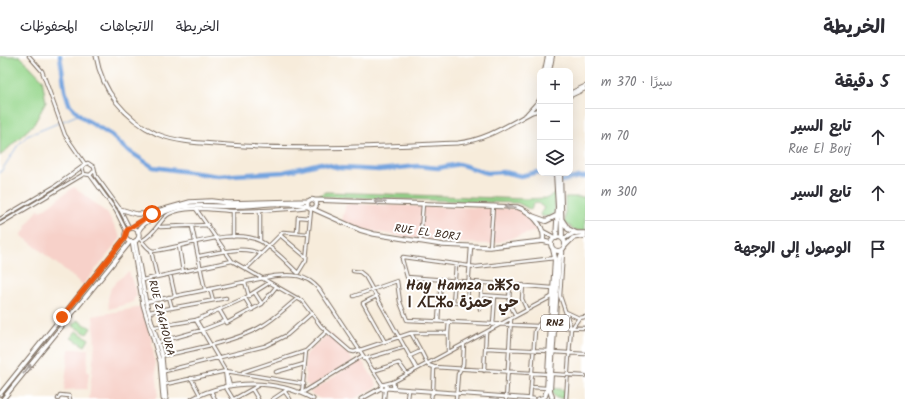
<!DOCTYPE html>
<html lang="ar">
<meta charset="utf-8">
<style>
body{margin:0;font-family:Kalam,"Playpen Sans Arabic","Noto Sans Tifinagh",sans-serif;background:#f2f2f3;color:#2b2b33;direction:rtl}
.controls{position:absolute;right:12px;top:12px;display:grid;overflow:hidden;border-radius:8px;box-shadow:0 4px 16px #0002}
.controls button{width:36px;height:36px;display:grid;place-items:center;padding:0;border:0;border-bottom:1px solid #e1e1e2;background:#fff;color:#2b2b33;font:20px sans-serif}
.stop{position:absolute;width:12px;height:12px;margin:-9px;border:3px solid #ea580c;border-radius:50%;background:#fff}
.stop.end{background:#ea580c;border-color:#fff;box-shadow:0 1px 4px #0008}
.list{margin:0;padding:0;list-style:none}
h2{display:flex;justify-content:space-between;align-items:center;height:52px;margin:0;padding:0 16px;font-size:17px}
h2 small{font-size:13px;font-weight:400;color:#7c7c81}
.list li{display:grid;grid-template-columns:26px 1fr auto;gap:12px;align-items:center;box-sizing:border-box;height:56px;padding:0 16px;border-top:1px solid #e1e1e2}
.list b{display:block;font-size:15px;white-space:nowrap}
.list p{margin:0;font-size:13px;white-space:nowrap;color:#7c7c81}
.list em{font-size:13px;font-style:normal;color:#7c7c81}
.icon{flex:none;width:22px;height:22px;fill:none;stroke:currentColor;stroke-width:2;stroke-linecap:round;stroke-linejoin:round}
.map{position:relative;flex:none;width:585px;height:343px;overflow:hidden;direction:ltr}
header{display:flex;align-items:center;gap:24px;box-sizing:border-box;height:56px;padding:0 20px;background:#fff;border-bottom:1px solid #e1e1e2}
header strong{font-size:19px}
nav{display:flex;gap:22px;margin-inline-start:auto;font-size:14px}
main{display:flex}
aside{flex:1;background:#fff}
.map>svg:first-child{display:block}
</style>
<header>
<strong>الخريطة</strong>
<nav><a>الخريطة</a><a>الاتجاهات</a><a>المحفوظات</a></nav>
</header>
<main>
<aside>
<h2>5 دقيقة<small>سيرًا · 370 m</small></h2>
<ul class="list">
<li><svg class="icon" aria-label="ahead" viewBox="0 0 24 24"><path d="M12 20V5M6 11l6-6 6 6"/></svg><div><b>تابع السير</b><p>Rue El Borj</p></div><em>70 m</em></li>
<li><svg class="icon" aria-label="ahead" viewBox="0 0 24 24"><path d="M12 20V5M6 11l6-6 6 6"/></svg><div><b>تابع السير</b></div><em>300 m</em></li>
<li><svg class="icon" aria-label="arrive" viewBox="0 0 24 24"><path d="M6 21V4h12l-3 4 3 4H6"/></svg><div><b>الوصول إلى الوجهة</b></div></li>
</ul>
</aside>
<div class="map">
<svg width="585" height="343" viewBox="0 0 585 343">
<rect width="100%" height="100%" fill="#fff"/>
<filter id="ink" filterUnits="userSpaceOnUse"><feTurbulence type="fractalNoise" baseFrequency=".025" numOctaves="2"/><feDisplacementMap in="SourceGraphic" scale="8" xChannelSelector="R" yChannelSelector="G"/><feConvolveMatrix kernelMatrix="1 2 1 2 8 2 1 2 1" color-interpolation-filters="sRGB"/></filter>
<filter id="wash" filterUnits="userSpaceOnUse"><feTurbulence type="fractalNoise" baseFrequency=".012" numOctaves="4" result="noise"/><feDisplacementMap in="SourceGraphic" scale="16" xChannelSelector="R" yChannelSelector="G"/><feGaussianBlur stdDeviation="0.9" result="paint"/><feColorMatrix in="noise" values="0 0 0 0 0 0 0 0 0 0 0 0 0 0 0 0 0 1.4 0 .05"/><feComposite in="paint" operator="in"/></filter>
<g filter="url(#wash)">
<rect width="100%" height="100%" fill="#f7ecdb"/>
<!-- built -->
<path fill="#f7d1c9" d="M74,131L107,157L121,182L83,229L21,179L26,173L25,171L39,153L41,155Z
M346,148L519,153L528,158L536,167L539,174L492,188L450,187L417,183L361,173L342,165Z
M129,216L137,240L134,242L133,246L109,253L108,243L111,232L119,223Z
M142,251L152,285L158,333L157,343H89L95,288L93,260Z
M329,277L342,287L353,305L311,332L305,327V299Z
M69,293H88L87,315L89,317L87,333L64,334Z
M361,303L377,328L376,331L354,343H321L309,337Z"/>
<!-- green -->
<path fill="#98d78e" stroke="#6a8056" d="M0,0H20L42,23L46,46L34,68L0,100Z
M326,136L525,143L548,142L555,136V156L550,161L541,160L540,158L544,152L538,147L533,148L531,154L518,147L317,140Z
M565,141H585V175L575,174L565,167Z
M77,264L91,272L87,278L73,270Z
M76,275L89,283L85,290L71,282Z
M553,332L565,334L564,342H556L552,337Z"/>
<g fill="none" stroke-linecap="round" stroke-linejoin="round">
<!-- stream -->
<path stroke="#75a4df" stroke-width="1" d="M0,117L18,89L27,80L80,58"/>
<!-- river -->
<path stroke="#75a4df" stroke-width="4.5" d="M60,0L65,34L69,48L83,62L111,79L126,93L153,111L218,120L284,116L321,107L340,112L379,114L418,110L438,112L459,108L487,117L504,116L521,120L537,116L553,120L561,125L579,121H585"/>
</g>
</g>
<g filter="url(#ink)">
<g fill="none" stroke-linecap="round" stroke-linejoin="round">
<!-- minor casing -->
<g stroke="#7d6e60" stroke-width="4.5">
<path id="minor" d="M29,0L42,15L65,79L85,108L88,107L94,111L96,120L120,153L130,173
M570,37L585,30
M570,40L585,33
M85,108L82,111L84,118L90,119L94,115
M90,119L116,155L126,175
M196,153L232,205L302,245L321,270L350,295L354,296L411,277H448V296
M0,163L54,131L82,111
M0,168L84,118
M160,171L208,169
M192,171L205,234
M297,177L298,161L310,162
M280,179L306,201
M233,181V155
M138,182C144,185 146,193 153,195C182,192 233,171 260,185C274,192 286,206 298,217
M143,184C156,177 161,162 169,158C187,149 213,154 233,155C258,155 283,154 308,151
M260,185V154
M420,186L423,148
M179,190L183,216
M490,191L493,150
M151,194L157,221
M563,196L560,240L571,272L566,343
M198,200C218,197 242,189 261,198
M246,213L283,176L308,178
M353,215L360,216L365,220L417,313
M298,217L306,204L311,153
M170,218L175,240
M142,224L232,205
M245,226L249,240
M510,228L509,247L516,260
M523,229L522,243L527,254
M553,232L407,221L402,203L403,201L476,211L555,202
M210,233L213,244
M255,237L262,248
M481,239L509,241
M354,240L397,225L400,246L407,264L537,270
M377,240L363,247L385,286
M169,241L172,252
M245,242L252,254
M146,246L274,220C292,218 306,218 319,233L382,328
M440,246L481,248
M453,247L456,209
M467,247L471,191
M480,253L482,227
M220,255L227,267L262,248L276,231
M149,256L226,242
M566,256L579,262
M196,264L226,315L230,330
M438,265L441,224
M493,269L495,240
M154,271L196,264L245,242L269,227
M555,271L585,272
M572,272L579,262L585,261
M411,277L421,295
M448,277L449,265
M159,286L202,274L225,265
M486,292L549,295
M553,296L585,298
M162,300C190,294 238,285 262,270C275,263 286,251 298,242
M410,300L421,295L428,309L434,311L548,318
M364,303L405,291
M225,314L227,330
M165,315L265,290L287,279L312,257
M373,315L399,307L407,318
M484,315L486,276
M243,316L306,295L327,275
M276,316L304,308
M551,318L585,320
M191,322L200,339
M166,328L226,315L304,328
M385,328L393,326L553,240
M225,330L233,343
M531,331L547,332
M252,333L258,343
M211,335L215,343
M285,336L290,343
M302,337L362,300
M302,337L306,295
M433,337L434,311
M58,343L60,339L69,340L70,343
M234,343L259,329
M273,343L288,333
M384,343L385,333
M407,343L408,334
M431,343L432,336
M456,343L458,318L463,309L464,288
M506,343L511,263
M530,343L535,275L539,268L551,258"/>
</g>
<!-- tertiary casing -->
<g stroke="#7d6e60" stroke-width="5">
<path id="tertiary" d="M96,0C102,35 125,63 157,78C179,87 204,87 228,89C304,95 382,90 458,87C486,84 508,69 532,56L539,54
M527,58L537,47
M135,185L146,246L162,300L166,343
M132,186L143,249L160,306L163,343
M393,326L394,333
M381.5 331a2.5 2.5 0 1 1 5 0a2.5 2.5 0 1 1-5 0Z
M386,332L534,343
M192,343C229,323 276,323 313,343
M361,343L381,332
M538,343L544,341"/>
</g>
<!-- secondary casing -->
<g stroke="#7d6e60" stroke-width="5.5">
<path id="secondary" d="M307.5 148a4.5 4.5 0 1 1 9 0a4.5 4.5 0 1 1-9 0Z
M314,144L517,151C530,155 546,170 543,185
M120,153L136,158H151
M313,153L360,174L374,178L443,189L489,191L543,185L551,187
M131,172L158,155L190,146L211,145L228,147L309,145
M125 179a7 7 0 1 1 14 0a7 7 0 1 1-14 0Z
M542,175L555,182
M138,177C139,171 145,167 150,164C180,143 207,152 240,150C262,149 286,145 307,150
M563,183L574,177H585
M565,190L573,182L585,180
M0,338L125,182
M3,343L130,186"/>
</g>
<!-- trunk casing -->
<g stroke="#7d6e60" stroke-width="6">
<path id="trunk" d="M545,15L548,0
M549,15L552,0
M540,44L537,49L540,54
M560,117L562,182
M532,160L546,165L558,159
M562,164L568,173L576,177
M551 188a7 7 0 1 1 14 0a7 7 0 1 1-14 0Z
M556,182L558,151L556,117
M545,340L547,334L555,202L553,193
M552,341L550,334L551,318L559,203L562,194"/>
</g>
<!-- minor -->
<use href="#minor" stroke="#fff" stroke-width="2.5"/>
<!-- tertiary -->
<use href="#tertiary" stroke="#fff" stroke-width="3"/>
<!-- secondary -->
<use href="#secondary" stroke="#fff" stroke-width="3.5"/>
<!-- trunk -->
<use href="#trunk" stroke="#fff" stroke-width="4"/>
</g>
<!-- one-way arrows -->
<defs><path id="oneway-shaft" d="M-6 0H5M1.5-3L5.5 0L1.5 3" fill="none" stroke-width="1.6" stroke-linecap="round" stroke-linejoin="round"/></defs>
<g stroke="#a79f9a">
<use href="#oneway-shaft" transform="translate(380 146) rotate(-178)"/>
<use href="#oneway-shaft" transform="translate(510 151) rotate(-177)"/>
<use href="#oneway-shaft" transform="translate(27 313) rotate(-51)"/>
</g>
</g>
<g fill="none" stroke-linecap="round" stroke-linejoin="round" filter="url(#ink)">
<!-- route -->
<path stroke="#ea580c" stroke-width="5" d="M62,261L125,182L127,174L152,158"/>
</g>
<g text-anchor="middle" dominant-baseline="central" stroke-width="4" stroke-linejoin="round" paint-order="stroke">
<!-- shield labels -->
<rect fill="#fff" stroke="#766a62" stroke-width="1" x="541" y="259" width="28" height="16" rx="3"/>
<g font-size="10" font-weight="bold" fill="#3b2a1e">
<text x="555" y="267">RN2</text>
</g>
<!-- street labels -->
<g font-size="11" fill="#3b2a1e" stroke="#fff">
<text transform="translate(427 177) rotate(8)">RUE EL BORJ</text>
<text transform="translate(161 262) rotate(76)">RUE ZAGHOURA</text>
</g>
<!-- district labels -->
<g font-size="15" font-weight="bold" fill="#3b2a1e" stroke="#fff">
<text x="463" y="230">Hay Hamza ⴰⵥⵢⴰ<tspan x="463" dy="17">ⵏ ⵃⵎⵣⴰ حي حمزة</tspan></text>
</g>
</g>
</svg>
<div class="controls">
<button>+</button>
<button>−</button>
<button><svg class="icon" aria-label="layers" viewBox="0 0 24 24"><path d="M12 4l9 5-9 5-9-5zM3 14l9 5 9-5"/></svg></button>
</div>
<div class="stop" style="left:152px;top:158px"></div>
<div class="stop end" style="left:62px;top:261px"></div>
</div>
</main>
